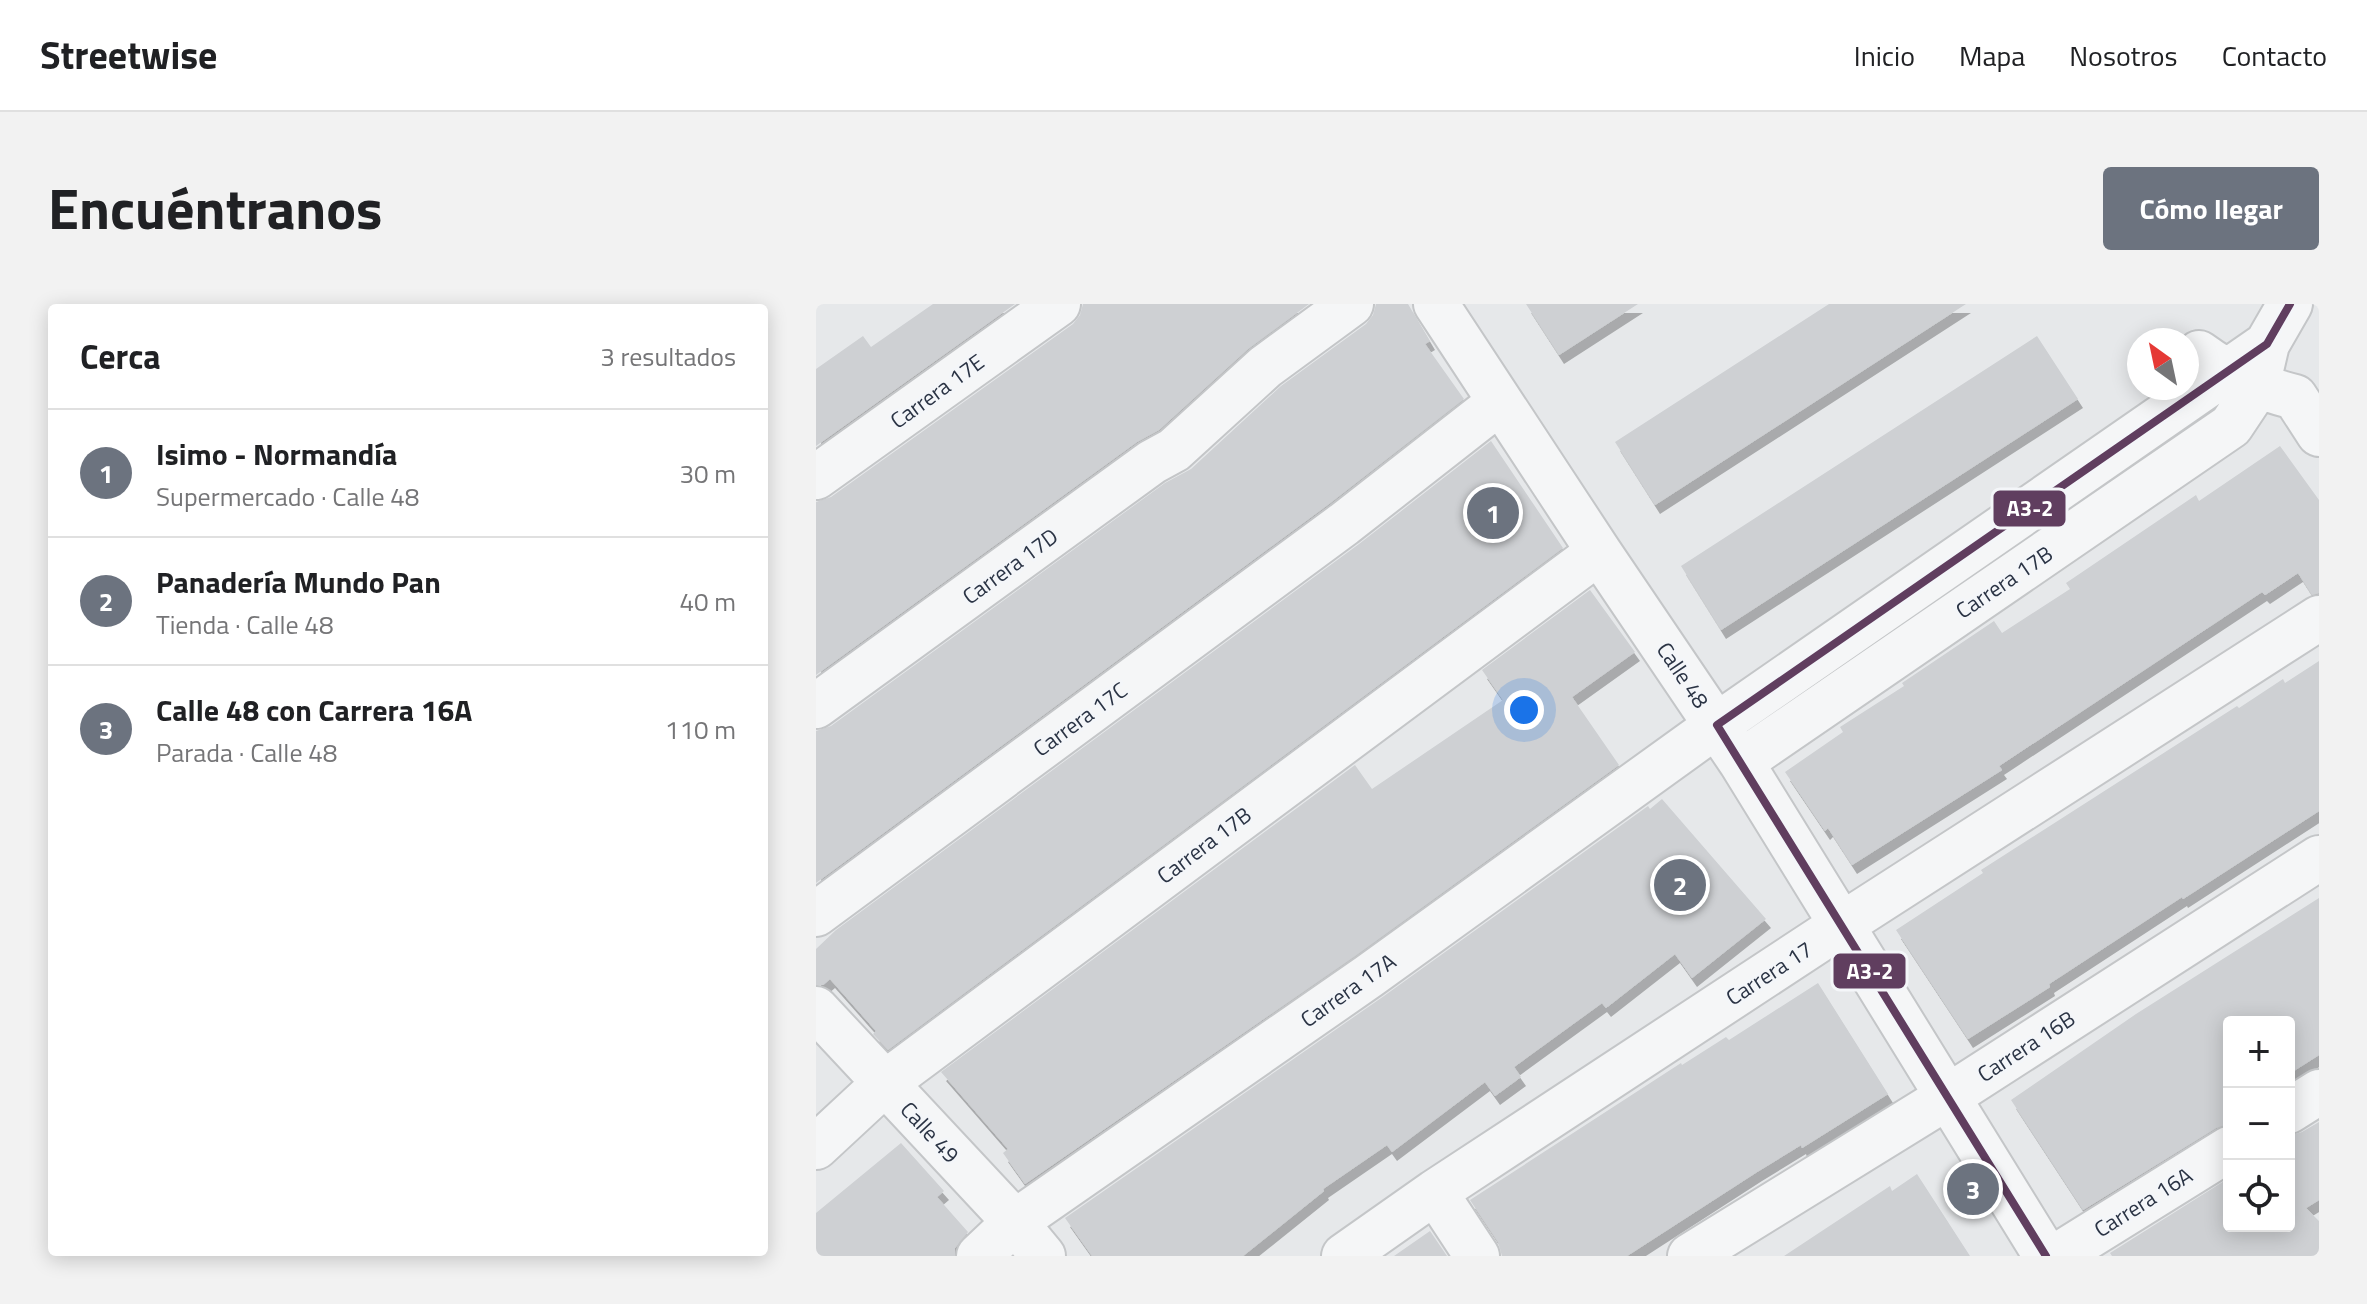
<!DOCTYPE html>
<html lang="es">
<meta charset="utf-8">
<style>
body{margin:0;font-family:"Titillium Web",sans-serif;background:#f2f2f2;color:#202124}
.controls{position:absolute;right:24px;bottom:24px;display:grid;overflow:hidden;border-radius:8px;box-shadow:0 4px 20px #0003}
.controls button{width:72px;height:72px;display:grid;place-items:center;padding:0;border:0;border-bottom:2px solid #e0e0e0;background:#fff;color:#202124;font:40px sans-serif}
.compass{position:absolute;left:1311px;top:24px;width:72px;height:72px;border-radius:50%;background:#fff;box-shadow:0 4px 20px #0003;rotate:327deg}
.you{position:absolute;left:708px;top:406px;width:28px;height:28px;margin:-20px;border:6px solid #fff;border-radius:50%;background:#1a73e8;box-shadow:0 0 0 12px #1a73e833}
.badge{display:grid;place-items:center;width:52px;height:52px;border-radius:50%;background:#6c737f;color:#fff;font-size:26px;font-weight:700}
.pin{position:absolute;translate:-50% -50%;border:4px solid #fff;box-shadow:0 2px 8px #0006}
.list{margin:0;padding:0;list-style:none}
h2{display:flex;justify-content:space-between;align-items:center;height:104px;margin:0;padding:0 32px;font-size:34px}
h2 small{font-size:26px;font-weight:400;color:#757577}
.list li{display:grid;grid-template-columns:52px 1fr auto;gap:24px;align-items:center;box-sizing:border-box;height:128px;padding:0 32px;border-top:2px solid #e0e0e0}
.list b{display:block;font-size:30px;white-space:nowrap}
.list p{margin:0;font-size:26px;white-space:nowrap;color:#757577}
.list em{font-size:26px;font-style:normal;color:#757577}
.icon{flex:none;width:44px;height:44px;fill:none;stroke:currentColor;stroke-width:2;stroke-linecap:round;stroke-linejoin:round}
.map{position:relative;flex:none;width:1503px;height:952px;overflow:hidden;border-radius:8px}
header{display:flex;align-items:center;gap:48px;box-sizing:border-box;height:112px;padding:0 40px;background:#fff;border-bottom:2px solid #e0e0e0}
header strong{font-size:38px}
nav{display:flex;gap:44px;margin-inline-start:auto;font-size:28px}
.intro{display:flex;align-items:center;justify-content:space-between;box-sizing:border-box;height:192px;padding:0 48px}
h1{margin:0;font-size:56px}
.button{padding:20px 36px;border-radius:8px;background:#6c737f;color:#fff;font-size:28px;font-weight:700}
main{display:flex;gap:48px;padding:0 48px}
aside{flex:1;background:#fff;border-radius:8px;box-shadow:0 4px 20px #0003}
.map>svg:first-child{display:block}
</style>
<header>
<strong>Streetwise</strong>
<nav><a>Inicio</a><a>Mapa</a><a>Nosotros</a><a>Contacto</a></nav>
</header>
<div class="intro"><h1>Encuéntranos</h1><a class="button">Cómo llegar</a></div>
<main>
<aside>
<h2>Cerca<small>3 resultados</small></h2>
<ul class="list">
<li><span class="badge">1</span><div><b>Isimo - Normandía</b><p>Supermercado · Calle 48</p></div><em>30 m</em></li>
<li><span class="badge">2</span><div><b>Panadería Mundo Pan</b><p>Tienda · Calle 48</p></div><em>40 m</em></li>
<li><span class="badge">3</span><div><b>Calle 48 con Carrera 16A</b><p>Parada · Calle 48</p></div><em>110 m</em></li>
</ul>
</aside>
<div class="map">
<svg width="1503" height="952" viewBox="0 0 1503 952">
<defs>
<filter id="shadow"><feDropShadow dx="5" dy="9" stdDeviation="0" flood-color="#0004"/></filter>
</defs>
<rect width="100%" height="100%" fill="#e6e8ea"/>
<!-- building -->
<path fill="#ced0d3" filter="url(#shadow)" d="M117,0H199L0,142V65L47,32L55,43Z
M267,0H493L432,45L343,126L321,138L0,371V198L15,193L257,20L264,11Z
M560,0H592L614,37L609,40L648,95L513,200L0,579V427L15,422L349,179L375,165L465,82L550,20L557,11Z
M710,0H822L743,51Z
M1013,0H1150L839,201L799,138Z
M1221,32L1262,95L905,326L865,262Z
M675,137L747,244L72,746L57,730L60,727L14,675L7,681H0V645L20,626L543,240Z
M1464,142L1503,196V289L1496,291L1482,269L1449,291L1446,288L1183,462L1186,466L1036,561L1012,524L1009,527L969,468L1027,428L1024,423L1088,382L1086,379L1178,317L1186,329L1254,285L1250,279L1380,191L1383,197Z
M774,286L819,348L756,393L803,461L539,652L209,880L187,849L192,845L125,768L539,461L556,485L687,396L666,366Z
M1503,357V507L1367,595L1366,593L1233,680L1234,683L1152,735L1080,626L1167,569L1165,566L1421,402L1423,404L1467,375L1469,379Z
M846,495L950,615L876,674L859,650L790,704L786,699L698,763L705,773L679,792L669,778L576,848L571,841L507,885L508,887L427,952H276L249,914L568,692L832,502L834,505Z
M1503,594V751L1473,770L1477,775L1473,777V718H1413V820L1400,824L1267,906L1195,796L1320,710Z
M1002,679L1072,790L986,844L985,841L941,868L811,952H686L682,938L654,896L865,759L866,761L910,733L913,736Z
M1503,818V896L1490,904L1503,917V952H1296L1294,949L1413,874V922H1473V832L1486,828Z
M85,839L128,887L121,893L152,928L139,944V952H0V909Z
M1101,870L1154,952H968L1074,882L1076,887Z
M614,927L631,952H578Z"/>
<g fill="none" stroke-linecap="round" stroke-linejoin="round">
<!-- minor casing -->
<g stroke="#c4c6c8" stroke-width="48">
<path id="minor" d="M620,0L783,248L925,458L1230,952
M1383,49C1416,73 1440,83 1479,93L1503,130
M0,173L242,0
M0,402L336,158L358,146L449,63L535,0
M925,458L1415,122L1441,83L1451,40
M0,610L528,220L684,98
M0,705L199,918L227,952
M1473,807L1503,788
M0,843L69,779L783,248
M619,888L661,952
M163,952L199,918L553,672L901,421L1451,40L1474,0
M528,952L619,888L1027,620L1503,314
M874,952L1133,792L1503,554
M1241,952L1413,845"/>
</g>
<!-- minor -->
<use href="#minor" stroke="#f5f6f7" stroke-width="44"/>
<!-- bus-1 casing -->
<g stroke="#f4f6f9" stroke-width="14">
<path id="bus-1" d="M1230,952L901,421L1451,40L1474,0"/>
</g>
<!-- bus-1 -->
<use href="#bus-1" stroke="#603e5f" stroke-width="8"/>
</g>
<g text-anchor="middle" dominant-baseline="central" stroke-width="6" stroke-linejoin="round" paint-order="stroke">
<!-- street labels -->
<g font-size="22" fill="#2b3445" stroke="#f4f6f9">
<text transform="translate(121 87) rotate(-36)">Carrera 17E</text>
<text transform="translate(194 262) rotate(-36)">Carrera 17D</text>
<text transform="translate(1188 278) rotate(-34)">Carrera 17B</text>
<text transform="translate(867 371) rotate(56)">Calle 48</text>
<text transform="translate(264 415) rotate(-36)">Carrera 17C</text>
<text transform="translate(388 541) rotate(-37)">Carrera 17B</text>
<text transform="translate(953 669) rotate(-33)">Carrera 17</text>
<text transform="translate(532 686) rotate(-35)">Carrera 17A</text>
<text transform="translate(1210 742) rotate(-33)">Carrera 16B</text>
<text transform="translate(114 828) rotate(47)">Calle 49</text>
<text transform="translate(1327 898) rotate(-32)">Carrera 16A</text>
</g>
</g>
<g stroke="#f4f6f9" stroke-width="3">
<rect x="1176" y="185" width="75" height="39" rx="8" fill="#603e5f"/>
<rect x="1016" y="648" width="75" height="38" rx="8" fill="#603e5f"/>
</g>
<g font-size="22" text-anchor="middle" font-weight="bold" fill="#fff">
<text x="1214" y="212">A3-2</text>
<text x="1054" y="675">A3-2</text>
</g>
</svg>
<div class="controls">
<button>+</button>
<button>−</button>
<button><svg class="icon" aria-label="locate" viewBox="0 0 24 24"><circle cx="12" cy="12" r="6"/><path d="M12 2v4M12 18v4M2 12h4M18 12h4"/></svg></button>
</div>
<svg class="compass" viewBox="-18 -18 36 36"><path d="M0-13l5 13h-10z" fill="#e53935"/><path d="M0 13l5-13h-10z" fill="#757577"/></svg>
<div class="you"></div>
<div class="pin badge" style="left:677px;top:209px">1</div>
<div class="pin badge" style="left:864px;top:581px">2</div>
<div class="pin badge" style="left:1157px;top:885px">3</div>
</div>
</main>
